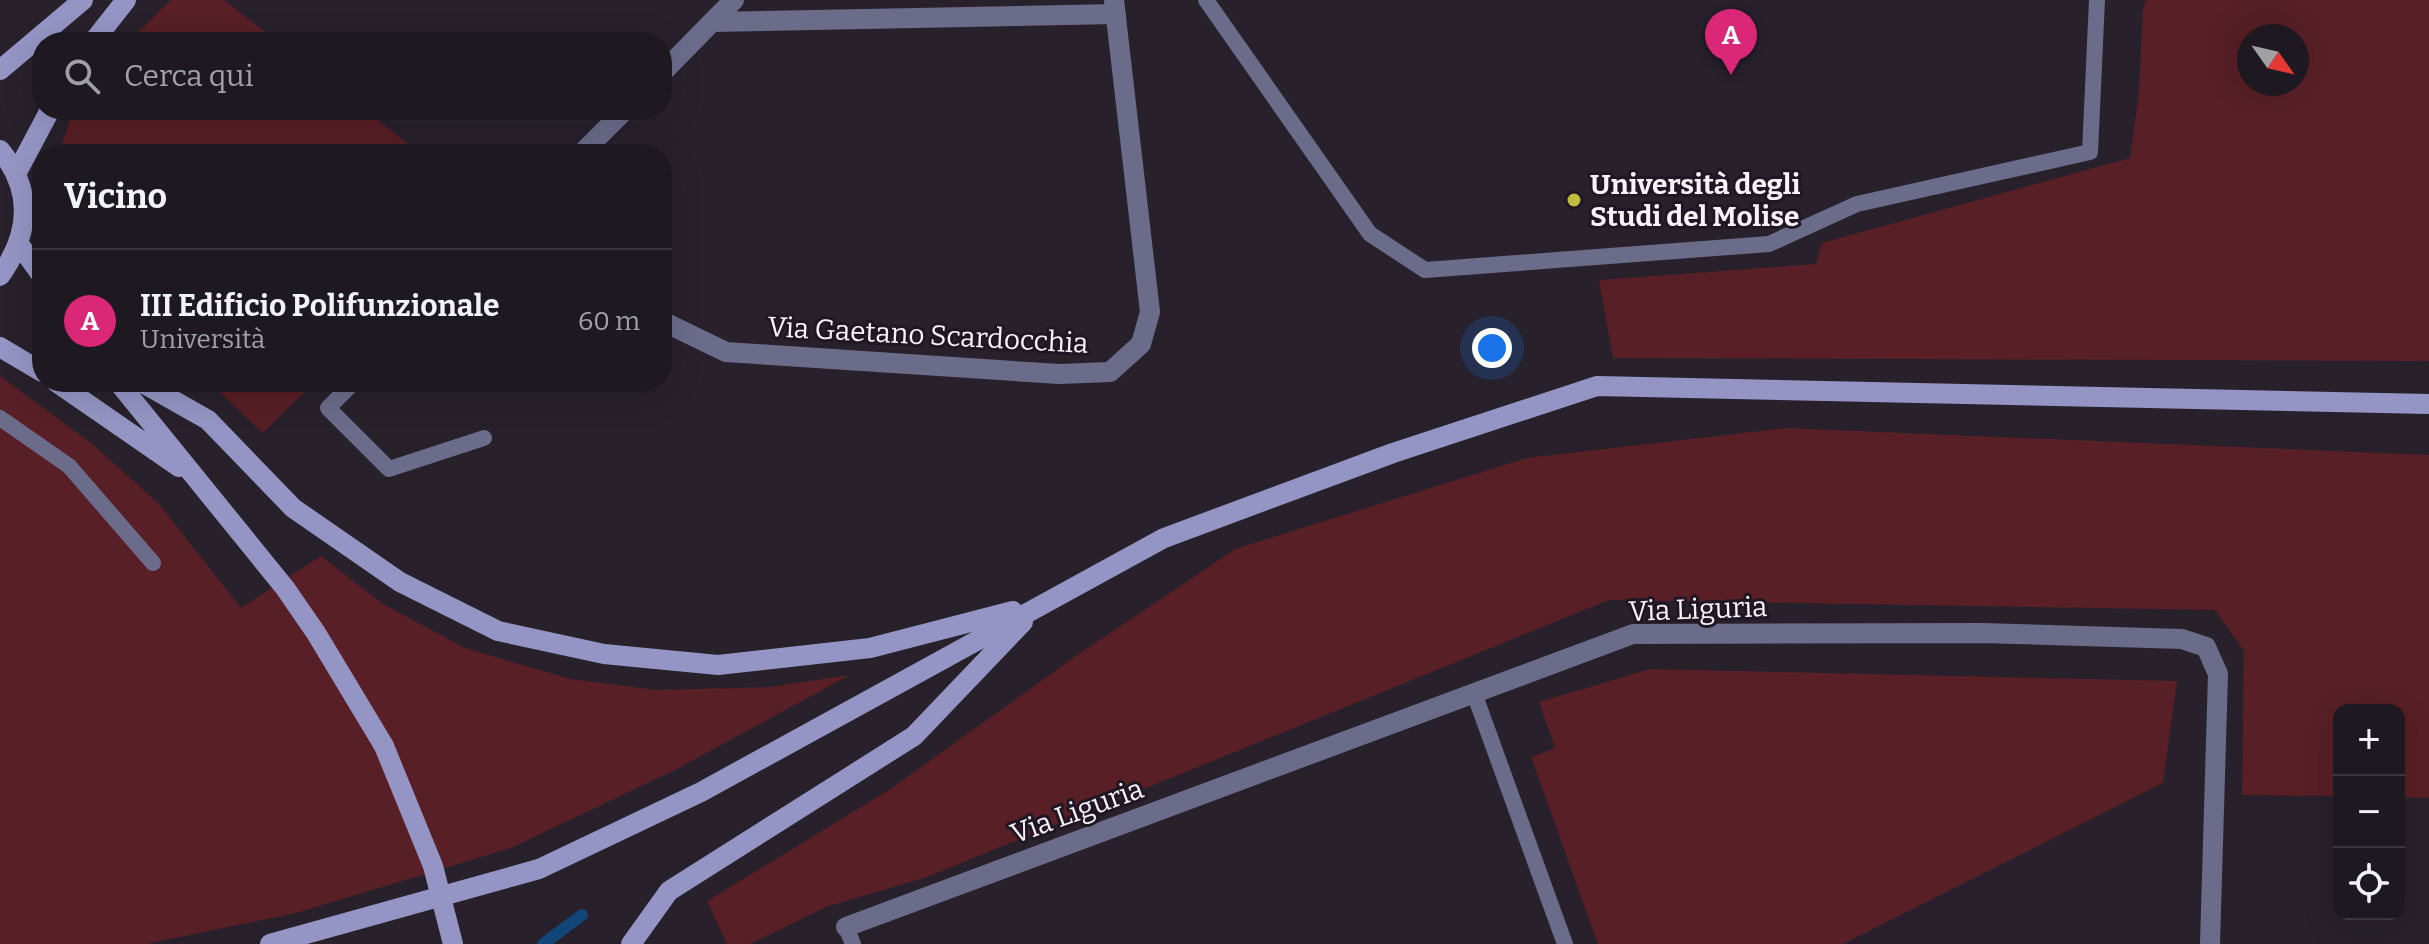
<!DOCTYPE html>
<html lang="it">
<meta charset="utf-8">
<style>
body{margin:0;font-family:Bitter,serif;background:#26222a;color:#f1f3f6}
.controls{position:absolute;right:24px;bottom:24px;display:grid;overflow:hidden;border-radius:16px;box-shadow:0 8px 32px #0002}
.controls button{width:72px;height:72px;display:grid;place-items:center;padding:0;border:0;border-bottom:2px solid #3c383f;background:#1e1921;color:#f1f3f6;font:40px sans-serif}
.compass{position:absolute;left:2237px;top:24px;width:72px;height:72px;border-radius:50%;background:#1e1921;box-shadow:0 8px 32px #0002;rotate:124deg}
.you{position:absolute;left:1492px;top:348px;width:28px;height:28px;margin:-20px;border:6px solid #fff;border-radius:50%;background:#1a73e8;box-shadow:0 0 0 12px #1a73e833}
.badge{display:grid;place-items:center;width:52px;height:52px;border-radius:50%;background:#db2777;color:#fff;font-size:26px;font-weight:700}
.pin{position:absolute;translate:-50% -66px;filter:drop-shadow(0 2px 4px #0008)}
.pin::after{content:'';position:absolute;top:42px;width:28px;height:24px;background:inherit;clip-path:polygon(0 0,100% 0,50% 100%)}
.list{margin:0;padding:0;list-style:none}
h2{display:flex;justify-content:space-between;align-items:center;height:104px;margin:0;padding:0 32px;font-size:34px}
h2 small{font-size:26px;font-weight:400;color:#a1a0a5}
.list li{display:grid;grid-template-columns:52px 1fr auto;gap:24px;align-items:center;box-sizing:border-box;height:144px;padding:0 32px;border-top:2px solid #3c383f}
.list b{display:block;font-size:30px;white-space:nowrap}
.list p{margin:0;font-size:26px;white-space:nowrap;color:#a1a0a5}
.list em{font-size:26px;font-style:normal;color:#a1a0a5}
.icon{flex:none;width:44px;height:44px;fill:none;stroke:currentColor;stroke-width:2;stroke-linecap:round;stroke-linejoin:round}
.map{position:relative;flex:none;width:2429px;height:944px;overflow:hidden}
.search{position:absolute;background:#1e1921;box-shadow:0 8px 32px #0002;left:32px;top:32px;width:640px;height:88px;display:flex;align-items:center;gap:20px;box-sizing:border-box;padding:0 28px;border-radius:32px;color:#a1a0a5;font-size:30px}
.panel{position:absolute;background:#1e1921;box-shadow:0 8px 32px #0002;left:32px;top:144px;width:640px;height:248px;border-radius:32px}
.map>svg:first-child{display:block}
</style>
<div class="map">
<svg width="2429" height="944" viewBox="0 0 2429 944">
<rect width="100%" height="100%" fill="#28212c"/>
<!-- green -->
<path fill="#581f26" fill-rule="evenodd" d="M171,0H224L278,42H128Z
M2146,0H2429V361L1613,358L1599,280L1816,264L1822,243L2130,158L2139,92L2143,10ZM2249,36H2297V84H2249Z
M73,110H365L421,154H59Z
M0,376L91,443L159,504L241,608L321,556L383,604L465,648L570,679L657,690L770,687L850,675L675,770L511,848L296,913L146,944H0Z
M209,382H315L263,433Z
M1787,428L2429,455V798L2399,797V710H2339V796L2242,795L2244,651L2215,610L1609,600L927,877L826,907L750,944H727L707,901L889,790L1076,656L1235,549L1527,458Z
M1650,669L2177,681L2163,783L1843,944H1598L1531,757L1555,748L1539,702Z"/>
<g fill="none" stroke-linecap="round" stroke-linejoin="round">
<!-- stream -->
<path stroke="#124578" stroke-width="12" d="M543,944L582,915"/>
<!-- lane -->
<path stroke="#6b6c8a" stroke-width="16" d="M1206,0L1370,234L1425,270L1769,244L1857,204L2090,152L2097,0
M354,382L328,408L389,469L484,438
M0,418L69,466L153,563
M1474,693L1565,944
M846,927L853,944"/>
<!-- street -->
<path stroke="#6b6c8a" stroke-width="20" d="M712,22L734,0
M662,73L712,22L1116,14
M581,154L625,110
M662,321L726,352L1059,374L1110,372L1141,344L1150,312L1114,0
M846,927L1633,634L1981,633L2182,639L2206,647L2218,674L2210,944"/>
<!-- secondary -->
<path stroke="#9495c4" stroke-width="20" d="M93,42L126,0
M0,70L83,0
M0,150C34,191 30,234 0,276
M16,174L50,110
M19,244L42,276
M0,347L42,372
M56,382L179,467
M118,382L285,588L316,633L384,746
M141,382L208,420L293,508L400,582L498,631L604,654L718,665L870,648L1013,611
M270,944L539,869L701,792L1164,538L1393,453L1597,386L2429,404
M631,944L669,891L914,736L1023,622"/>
<!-- secondary-bridge -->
<path stroke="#9495c4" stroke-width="20" d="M384,746L433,866L453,944"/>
</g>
<!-- markers -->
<circle fill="#c1bd40" stroke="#1f1723" stroke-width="3" cx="1574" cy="200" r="8"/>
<g text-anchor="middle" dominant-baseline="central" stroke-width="6" stroke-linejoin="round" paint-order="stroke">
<!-- poi labels -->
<g font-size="28" font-weight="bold" fill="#f8f3fb" stroke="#1f1723" text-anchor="start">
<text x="1590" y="184">Università degli<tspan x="1590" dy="32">Studi del Molise</tspan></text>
</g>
<!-- street labels -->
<g font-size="28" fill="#f8f3fb" stroke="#1f1723">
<text transform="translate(928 335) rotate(3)">Via Gaetano Scardocchia</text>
<text transform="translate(1698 609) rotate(-2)">Via Liguria</text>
<text transform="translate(1077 811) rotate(-20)">Via Liguria</text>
</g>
</g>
</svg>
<div class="controls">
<button>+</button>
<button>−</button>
<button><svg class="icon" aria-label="locate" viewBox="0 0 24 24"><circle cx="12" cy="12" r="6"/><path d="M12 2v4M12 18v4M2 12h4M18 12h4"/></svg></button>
</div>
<svg class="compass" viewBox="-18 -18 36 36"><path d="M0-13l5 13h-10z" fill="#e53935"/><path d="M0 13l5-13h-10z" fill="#a1a0a5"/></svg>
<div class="you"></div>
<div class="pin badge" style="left:1731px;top:75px">A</div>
<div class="search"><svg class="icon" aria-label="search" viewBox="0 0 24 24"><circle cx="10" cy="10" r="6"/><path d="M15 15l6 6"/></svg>Cerca qui</div>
<section class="panel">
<h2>Vicino<small></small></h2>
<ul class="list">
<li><span class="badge">A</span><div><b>III Edificio Polifunzionale</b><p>Università</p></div><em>60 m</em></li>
</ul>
</section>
</div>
